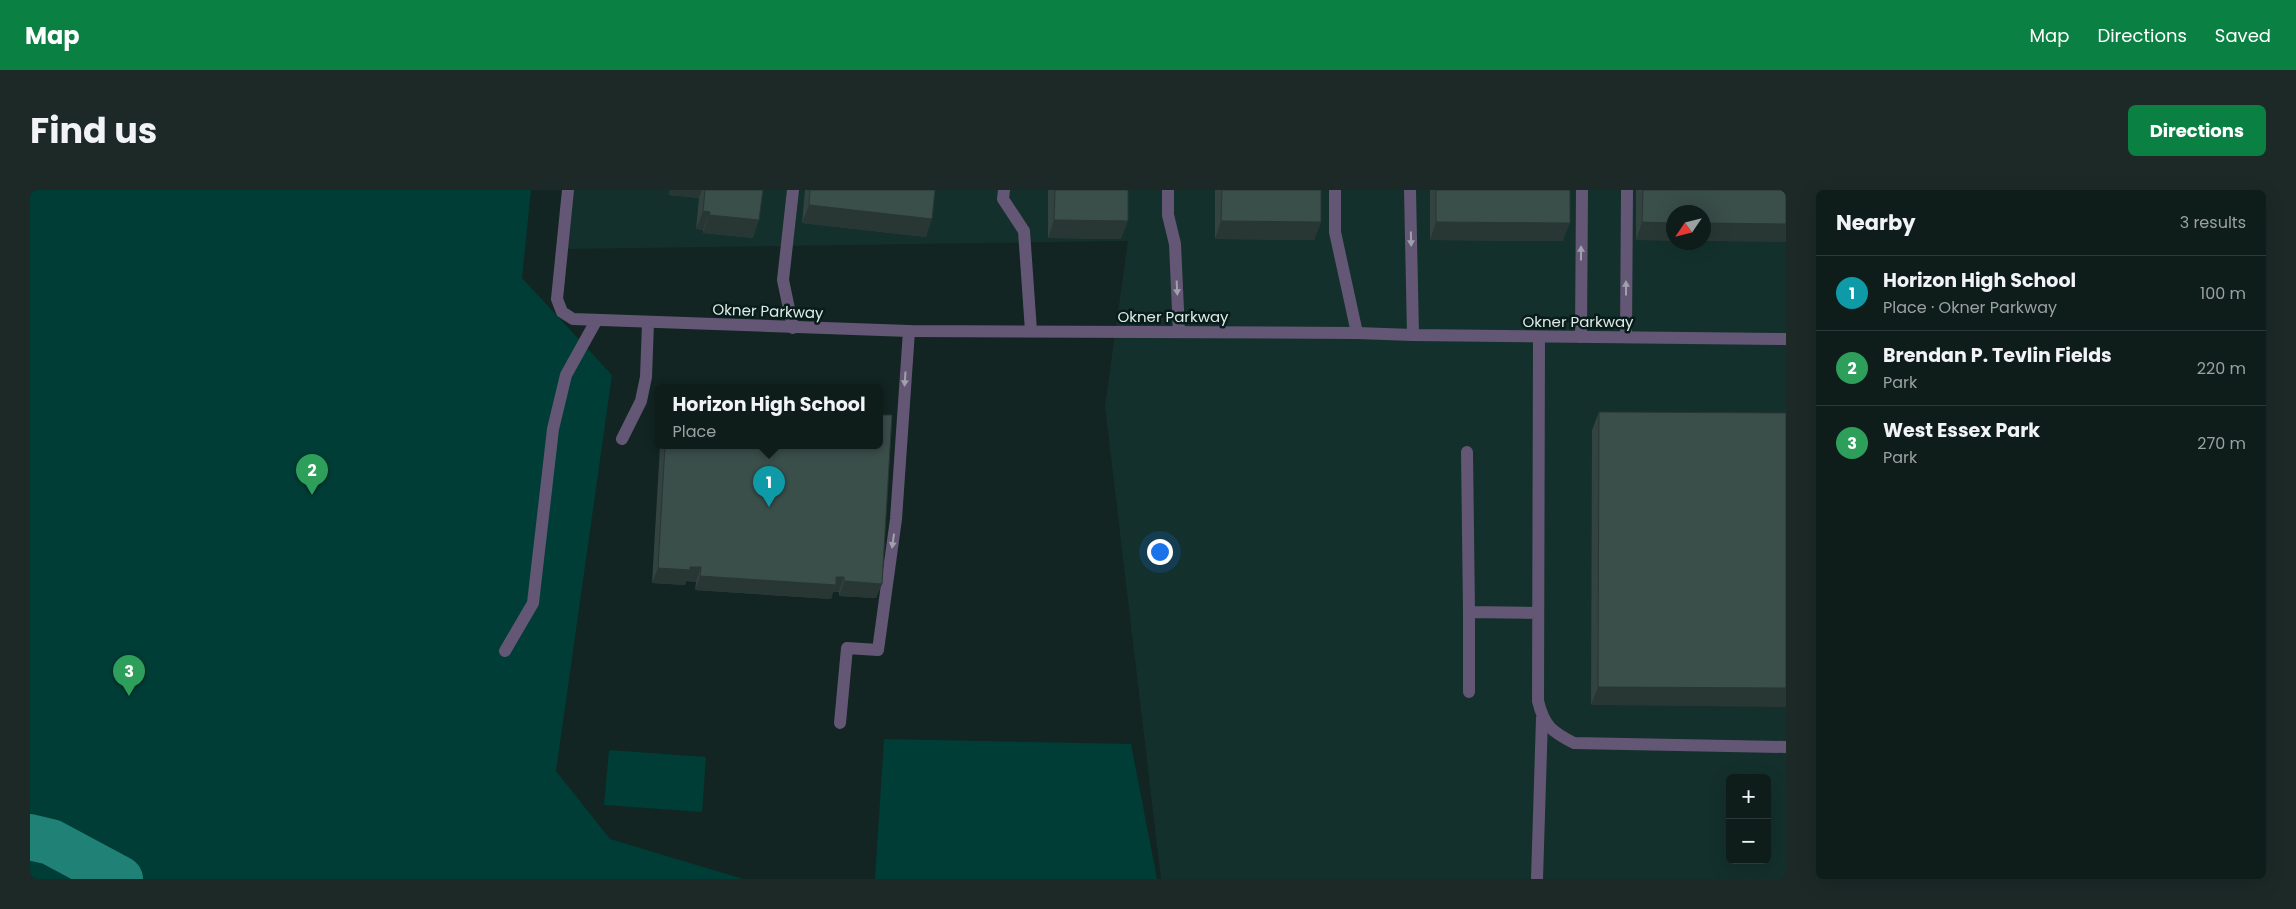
<!DOCTYPE html>
<meta charset="utf-8">
<style>
body{margin:0;font-family:Poppins,sans-serif;background:#1c2927;color:#f1f3f6}
.controls{position:absolute;right:15px;bottom:15px;display:grid;overflow:hidden;border-radius:8px;box-shadow:0 5px 20px #0002}
.controls button{width:45px;height:45px;display:grid;place-items:center;padding:0;border:0;border-bottom:1px solid #2e3a39;background:#0e1c1a;color:#f1f3f6;font:25px sans-serif}
.compass{position:absolute;left:1636px;top:15px;width:45px;height:45px;border-radius:50%;background:#0e1c1a;box-shadow:0 5px 20px #0002;rotate:235deg}
.you{position:absolute;left:1129px;top:361px;width:18px;height:18px;margin:-12px;border:4px solid #fff;border-radius:50%;background:#1a73e8;box-shadow:0 0 0 8px #1a73e833}
.badge{display:grid;place-items:center;width:32px;height:32px;border-radius:50%;background:#0b8043;color:#fff;font-size:16px;font-weight:700}
.pin{position:absolute;translate:-50% -41px;filter:drop-shadow(0 1px 2px #0008)}
.pin::after{content:'';position:absolute;top:26px;width:18px;height:15px;background:inherit;clip-path:polygon(0 0,100% 0,50% 100%)}
.popup{position:absolute;left:625px;top:194px;width:228px;height:65px;box-sizing:border-box;display:grid;place-content:center;border-radius:8px;background:#0e1c1a;filter:drop-shadow(0 1px 4px #0005);font-size:16px;white-space:nowrap;color:#9ba1a2}
.popup b{font-size:19px;color:#f1f3f6}
.popup::after{content:'';position:absolute;left:50%;top:100%;margin-left:-10px;border:10px solid transparent;border-top-color:#0e1c1a}
.list{margin:0;padding:0;list-style:none}
h2{display:flex;justify-content:space-between;align-items:center;height:65px;margin:0;padding:0 20px;font-size:21px}
h2 small{font-size:16px;font-weight:400;color:#9ba1a2}
.list li{display:grid;grid-template-columns:32px 1fr auto;gap:15px;align-items:center;box-sizing:border-box;height:75px;padding:0 20px;border-top:1px solid #2e3a39}
.list b{display:block;font-size:19px;white-space:nowrap}
.list p{margin:0;font-size:16px;white-space:nowrap;color:#9ba1a2}
.list em{font-size:16px;font-style:normal;color:#9ba1a2}
.map{position:relative;flex:none;width:1756px;height:689px;overflow:hidden;border-radius:8px}
header{display:flex;align-items:center;gap:30px;box-sizing:border-box;height:70px;padding:0 25px;background:#0b8043;color:#fff}
header strong{font-size:24px}
nav{display:flex;gap:28px;margin-inline-start:auto;font-size:18px}
.intro{display:flex;align-items:center;justify-content:space-between;box-sizing:border-box;height:120px;padding:0 30px}
h1{margin:0;font-size:35px}
.button{padding:12px 22px;border-radius:8px;background:#0b8043;color:#fff;font-size:18px;font-weight:700}
main{display:flex;gap:30px;padding:0 30px}
aside{flex:1;background:#0e1c1a;border-radius:8px;box-shadow:0 5px 20px #0002}
.map>svg:first-child{display:block}
</style>
<header>
<strong>Map</strong>
<nav><a>Map</a><a>Directions</a><a>Saved</a></nav>
</header>
<div class="intro"><h1>Find us</h1><a class="button">Directions</a></div>
<main>
<div class="map">
<svg width="1756" height="689" viewBox="0 0 1756 689">
<rect width="100%" height="100%" fill="#122522"/>
<!-- built -->
<path fill="#13302c" fill-rule="evenodd" d="M541,0H1756V689H1131L1075,216L1098,51L535,59ZM1644,22H1674V52H1644ZM1700,588H1737V670H1700Z"/>
<!-- green -->
<path fill="#003d36" d="M0,0H501L492,88L582,185L526,581L580,649L713,689H0Z
M854,549L1101,554L1127,689H845Z
M579,560L676,567L672,622L574,615Z"/>
<g fill="none" stroke-linecap="round" stroke-linejoin="round">
<!-- river -->
<path stroke="#208276" stroke-width="46" d="M0,647L21,652L90,689"/>
<!-- lane -->
<path stroke="#635775" stroke-width="12" d="M763,0L753,90L763,138
M974,0L973,9L994,41L1001,141
M1138,0V25L1145,54L1149,142
M1305,0V42L1327,143
M1380,0L1383,145
M1509,147L1508,511C1514,536 1522,542 1544,553L1756,557
M1551,147L1552,0
M1596,147L1597,0
M592,249L611,211L616,187L618,133
M1437,262L1439,422
M475,461L503,413L523,239L536,185L566,131
M1439,502V422L1508,423
M810,533L817,458L848,460L866,329L879,141
M1507,689L1512,528"/>
<!-- street -->
<path stroke="#635775" stroke-width="12" d="M538,0L527,109L532,122L543,129L879,141L1327,143L1383,145L1756,149"/>
</g>
<!-- wall -->
<path fill="#324340" d="M640,0H733L723,48L673,43V40L666,39L669,8L639,5Z
M775,0H905L896,47L772,33Z
M1018,0H1098L1091,49L1018,48Z
M1185,0H1291V32L1284,50L1185,49Z
M1400,0H1540L1533,51L1400,50Z
M1606,0H1756L1606,50Z
M1569,222L1756,223L1561,515L1562,240Z
M630,256H849L852,394L846,408L809,406V402H803L801,409L665,400L666,392L656,391L655,395L622,393Z"/>
<!-- shaded-wall -->
<path fill="#293734" d="M641,0H672L669,8L639,5Z
M779,15L902,29L896,47L772,33Z
M673,21L680,22L673,40L666,39Z
M679,25L729,30L723,48L673,43Z
M1024,30L1098,31L1091,49L1018,48Z
M1191,31L1291,32L1284,50L1185,49Z
M1406,32L1540,33L1533,51L1400,50Z
M1612,32L1644,33V51L1606,50Z
M1674,33L1756,34V52L1674,51Z
M660,377H671L666,392L656,391L655,395L622,393L628,378Z
M670,386L806,387H814L809,402H803L801,409L665,400Z
M814,391L852,394L846,408L809,406Z
M1568,497L1756,498V517L1561,515Z"/>
<!-- building -->
<path fill="#3a4e4a" stroke="#293734" d="M675,0H733L729,30L679,25L680,22L673,21Z
M780,0H905L902,29L779,15Z
M1025,0H1098V31L1024,30Z
M1192,0H1291V32L1191,31Z
M1406,0H1540V33L1406,32Z
M1613,0H1756V34L1674,33V22H1644V33L1612,32Z
M1569,222L1756,223V498L1568,497Z
M849,225H862L852,394L814,391V387H806V395L670,386L671,377H660V380L628,378L635,256H849Z"/>
<!-- one-way arrows -->
<defs><path id="oneway-solid" d="M-6-.8H1V-3.2L6.5 0L1 3.2V.8H-6Z" transform="scale(1.25)"/></defs>
<g fill="#a1a1ae">
<use href="#oneway-solid" transform="translate(1381 49) rotate(89)"/>
<use href="#oneway-solid" transform="translate(1551 63) rotate(-90)"/>
<use href="#oneway-solid" transform="translate(1147 98) rotate(87)"/>
<use href="#oneway-solid" transform="translate(1596 98) rotate(-90)"/>
<use href="#oneway-solid" transform="translate(875 189) rotate(94)"/>
<use href="#oneway-solid" transform="translate(863 351) rotate(98)"/>
</g>
<g text-anchor="middle" dominant-baseline="central" stroke-width="5" stroke-linejoin="round" paint-order="stroke">
<!-- street labels -->
<g font-size="15" fill="#dfebe8" stroke="#081c19">
<text transform="translate(738 121) rotate(2)">Okner Parkway</text>
<text x="1143" y="126">Okner Parkway</text>
<text x="1548" y="131">Okner Parkway</text>
</g>
</g>
</svg>
<div class="controls">
<button>+</button>
<button>−</button>
</div>
<svg class="compass" viewBox="-18 -18 36 36"><path d="M0-13l5 13h-10z" fill="#e53935"/><path d="M0 13l5-13h-10z" fill="#9ba1a2"/></svg>
<div class="you"></div>
<div class="pin badge" style="left:739px;top:317px;background:#0f9aa8">1</div>
<div class="popup"><b>Horizon High School</b>Place</div>
<div class="pin badge" style="left:282px;top:305px;background:#2e9e5b">2</div>
<div class="pin badge" style="left:99px;top:506px;background:#2e9e5b">3</div>
</div>
<aside>
<h2>Nearby<small>3 results</small></h2>
<ul class="list">
<li><span class="badge" style="background:#0f9aa8">1</span><div><b>Horizon High School</b><p>Place · Okner Parkway</p></div><em>100 m</em></li>
<li><span class="badge" style="background:#2e9e5b">2</span><div><b>Brendan P. Tevlin Fields</b><p>Park</p></div><em>220 m</em></li>
<li><span class="badge" style="background:#2e9e5b">3</span><div><b>West Essex Park</b><p>Park</p></div><em>270 m</em></li>
</ul>
</aside>
</main>
